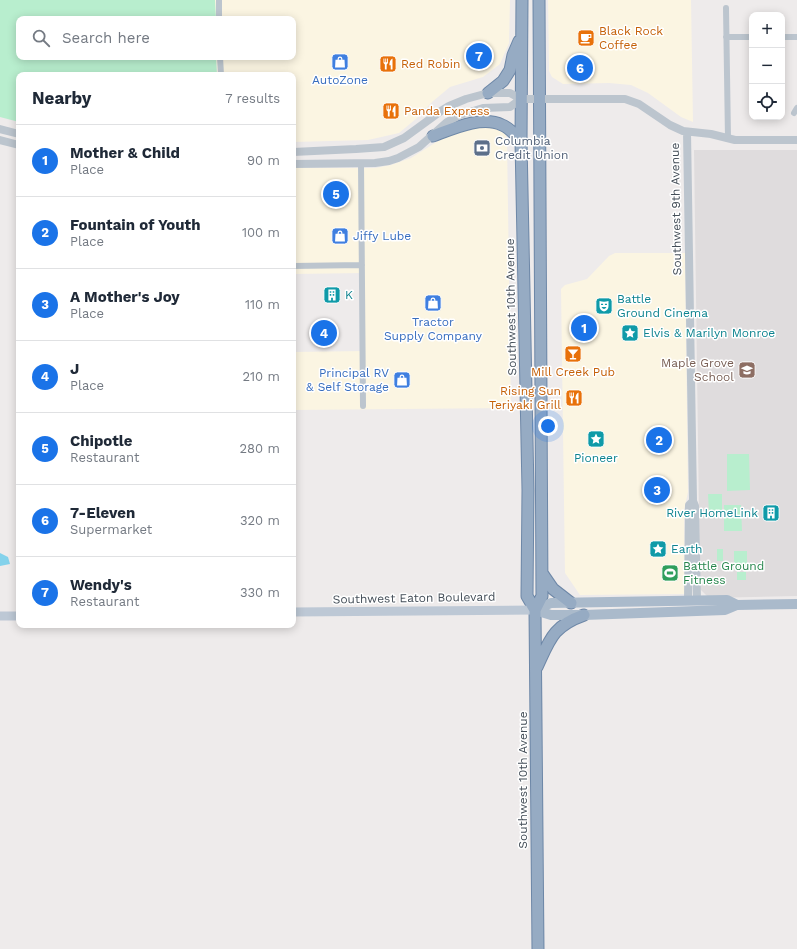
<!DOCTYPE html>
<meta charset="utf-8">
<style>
body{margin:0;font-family:"Work Sans",sans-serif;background:#f6f6f7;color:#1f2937}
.controls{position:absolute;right:12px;top:12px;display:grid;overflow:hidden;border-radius:8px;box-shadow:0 2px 10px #0003}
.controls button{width:36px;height:36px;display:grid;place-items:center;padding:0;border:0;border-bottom:1px solid #e0e1e3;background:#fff;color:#1f2937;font:20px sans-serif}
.you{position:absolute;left:548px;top:426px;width:14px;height:14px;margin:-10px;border:3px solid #fff;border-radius:50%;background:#1a73e8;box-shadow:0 0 0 6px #1a73e833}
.badge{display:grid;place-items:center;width:26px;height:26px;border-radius:50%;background:#1a73e8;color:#fff;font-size:13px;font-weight:700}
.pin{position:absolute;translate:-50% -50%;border:2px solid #fff;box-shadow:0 1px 4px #0006}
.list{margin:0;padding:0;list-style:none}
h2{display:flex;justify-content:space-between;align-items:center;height:52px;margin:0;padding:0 16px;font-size:17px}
h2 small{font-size:13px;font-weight:400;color:#747a83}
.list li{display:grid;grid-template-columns:26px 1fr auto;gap:12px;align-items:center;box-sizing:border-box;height:72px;padding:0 16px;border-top:1px solid #e0e1e3}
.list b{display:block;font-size:15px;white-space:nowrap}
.list p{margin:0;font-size:13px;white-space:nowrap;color:#747a83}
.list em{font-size:13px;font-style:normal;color:#747a83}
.icon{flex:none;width:22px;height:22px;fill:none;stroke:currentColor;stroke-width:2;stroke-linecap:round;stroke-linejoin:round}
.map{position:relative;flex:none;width:797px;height:949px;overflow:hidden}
.search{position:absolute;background:#fff;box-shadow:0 2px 10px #0003;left:16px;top:16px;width:280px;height:44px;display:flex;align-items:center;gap:10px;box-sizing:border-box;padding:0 14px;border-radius:8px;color:#747a83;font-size:15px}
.panel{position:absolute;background:#fff;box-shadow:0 2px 10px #0003;left:16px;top:72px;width:280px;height:556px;border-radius:8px}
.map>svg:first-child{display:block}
</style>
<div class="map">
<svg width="797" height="949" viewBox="0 0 797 949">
<rect width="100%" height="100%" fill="#eeebeb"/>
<!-- commercial -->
<path fill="#fbf5e2" d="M214,0H510L509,43L500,64L483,77L450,87L432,102L417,118L399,133L368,140L293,142V75H217L216,57H293V19H215Z
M548,0H691L693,122L681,117L648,93L631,85L609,83L563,84L552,77L549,71V65Z
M480,126H490L501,131L505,133L507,140L511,408L293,410V352L365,351L364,273L293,274V168H375L391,165L411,158L446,136Z
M615,253H685L688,492L684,510L685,594L580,595L565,573L561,289L565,285L587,279L609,256Z"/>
<!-- education -->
<path fill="#dfdcdd" d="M694,150H797V596L709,598L700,589Z"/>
<!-- green -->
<path fill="#b8eece" d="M0,0H215L216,19H19V57H216L217,75H19V122L0,117Z
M727,454H749L750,490L727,491Z
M708,494H722V513H709Z
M724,505H741L742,531H724Z
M717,549H723V561H717Z
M734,551H747V568H734Z
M737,572H746V580H737Z"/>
<!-- water -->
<path fill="#84d2eb" d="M0,553L8,557L10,564L0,566Z"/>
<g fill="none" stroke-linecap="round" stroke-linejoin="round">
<!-- trunk casing -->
<g stroke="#6d87a7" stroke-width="13">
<path id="trunk" d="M522,0L521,141L528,490L527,596L535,610
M488,93L503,81L510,70L513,55L519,41
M433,136C452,129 482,115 502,125C510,128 515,135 521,141
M542,573L553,589L571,603
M537,667C550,639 553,626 584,615
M538,949L535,610L542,596L539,0"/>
</g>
<!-- minor -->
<path stroke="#bcc5ce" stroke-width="6" d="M219,0V19
M726,8L728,139
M726,37H752
M782,37H797
M220,57L221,75
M794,113L797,108
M361,163L363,406
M293,266L362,265"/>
<!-- tertiary -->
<path stroke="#bcc5ce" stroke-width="8" d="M0,129L19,134
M687,132L693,501L695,506L697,601
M0,140L19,145
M293,152L356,149L384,147L404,138L441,111L449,106L466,99L488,93H510L521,99
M293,164L375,163L389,161L398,158L419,147L447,122L460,115L483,108L510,107L521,99H625L639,104L670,125L683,131L711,134L735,140H797
M688,601L689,505L693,501"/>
<!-- secondary -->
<path stroke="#bdc8d5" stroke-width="9" d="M293,612L535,610
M0,616H19"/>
<!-- primary -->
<path stroke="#aabacb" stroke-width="10" d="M535,610L551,615H584L725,610L737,605L797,604
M535,610L551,603L727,600L737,605"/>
<!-- trunk -->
<use href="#trunk" stroke="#96abc3" stroke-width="11"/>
</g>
<!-- icons -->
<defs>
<g id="cafe-square" transform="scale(0.9)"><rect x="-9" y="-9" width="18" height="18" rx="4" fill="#e8710a" stroke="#fff"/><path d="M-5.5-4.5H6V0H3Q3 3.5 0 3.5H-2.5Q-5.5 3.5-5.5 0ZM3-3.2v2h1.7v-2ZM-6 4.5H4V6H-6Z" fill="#fff"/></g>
<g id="shop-square" transform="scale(0.9)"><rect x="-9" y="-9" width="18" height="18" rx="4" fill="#3f7fe0" stroke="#fff"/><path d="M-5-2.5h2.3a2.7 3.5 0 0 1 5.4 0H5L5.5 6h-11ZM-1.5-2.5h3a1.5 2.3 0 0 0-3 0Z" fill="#fff"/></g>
<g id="restaurant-square" transform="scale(0.9)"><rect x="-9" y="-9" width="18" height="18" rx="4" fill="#e8710a" stroke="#fff"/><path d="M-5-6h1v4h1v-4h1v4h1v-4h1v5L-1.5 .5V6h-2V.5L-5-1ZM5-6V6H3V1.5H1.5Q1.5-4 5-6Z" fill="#fff"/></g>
<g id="bank-square" transform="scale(0.9)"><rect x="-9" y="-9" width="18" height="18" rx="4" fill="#5c6f8a" stroke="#fff"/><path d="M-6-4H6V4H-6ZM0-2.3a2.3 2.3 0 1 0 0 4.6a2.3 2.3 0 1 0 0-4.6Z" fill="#fff"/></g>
<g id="building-square" transform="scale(0.9)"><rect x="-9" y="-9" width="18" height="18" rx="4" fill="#0f9aa8" stroke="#fff"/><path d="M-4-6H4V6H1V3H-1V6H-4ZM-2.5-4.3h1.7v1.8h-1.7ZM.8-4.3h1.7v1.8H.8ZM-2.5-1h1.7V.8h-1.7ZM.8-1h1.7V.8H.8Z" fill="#fff"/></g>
<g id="theatre-square" transform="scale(0.9)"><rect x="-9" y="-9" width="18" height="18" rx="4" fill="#0f9aa8" stroke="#fff"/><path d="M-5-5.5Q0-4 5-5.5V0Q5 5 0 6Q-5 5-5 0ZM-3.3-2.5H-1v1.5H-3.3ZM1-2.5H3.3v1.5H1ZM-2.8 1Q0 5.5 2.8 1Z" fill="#fff"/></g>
<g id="sight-square" transform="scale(0.9)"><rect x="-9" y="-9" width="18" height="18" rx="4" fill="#0f9aa8" stroke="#fff"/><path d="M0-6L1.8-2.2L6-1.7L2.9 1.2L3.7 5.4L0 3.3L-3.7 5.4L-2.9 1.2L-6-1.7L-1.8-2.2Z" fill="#fff"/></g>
<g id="bar-square" transform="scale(0.9)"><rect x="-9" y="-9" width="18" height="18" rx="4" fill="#e8710a" stroke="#fff"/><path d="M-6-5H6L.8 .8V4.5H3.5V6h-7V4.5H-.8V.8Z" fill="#fff"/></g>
<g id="school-square" transform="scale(0.9)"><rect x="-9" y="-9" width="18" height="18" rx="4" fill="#8d6e63" stroke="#fff"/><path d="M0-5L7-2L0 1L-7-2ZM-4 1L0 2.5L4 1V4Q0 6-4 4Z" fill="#fff"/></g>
<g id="stadium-square" transform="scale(0.9)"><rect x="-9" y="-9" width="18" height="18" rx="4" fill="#2e9e5b" stroke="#fff"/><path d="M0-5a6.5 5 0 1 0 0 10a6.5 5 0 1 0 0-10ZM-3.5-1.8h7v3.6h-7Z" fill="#fff"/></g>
</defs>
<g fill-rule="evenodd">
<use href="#cafe-square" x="586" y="38"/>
<use href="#shop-square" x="340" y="62"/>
<use href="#restaurant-square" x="388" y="64"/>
<use href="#restaurant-square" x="391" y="111"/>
<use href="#bank-square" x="482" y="148"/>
<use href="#shop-square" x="340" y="236"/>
<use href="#building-square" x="332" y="295"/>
<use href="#shop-square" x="433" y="303"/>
<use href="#theatre-square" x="604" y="306"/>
<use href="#sight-square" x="630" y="333"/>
<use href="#bar-square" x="573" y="354"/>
<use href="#school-square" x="747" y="370"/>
<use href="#shop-square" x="402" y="380"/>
<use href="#restaurant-square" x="574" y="398"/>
<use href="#sight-square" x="596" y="439"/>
<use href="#building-square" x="771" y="513"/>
<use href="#sight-square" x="658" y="549"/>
<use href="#stadium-square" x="670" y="573"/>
</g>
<g text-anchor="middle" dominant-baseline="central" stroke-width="3" stroke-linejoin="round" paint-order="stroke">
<!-- food labels -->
<g font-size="12" fill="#c56008" stroke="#fff" text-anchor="start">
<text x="599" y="31">Black Rock<tspan x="599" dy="14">Coffee</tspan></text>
<text x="401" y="64">Red Robin</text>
<text x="404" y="111">Panda Express</text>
<text x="573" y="372" text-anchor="middle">Mill Creek Pub</text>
<text x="561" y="391" text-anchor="end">Rising Sun<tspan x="561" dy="14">Teriyaki Grill</tspan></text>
</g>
<!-- shop labels -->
<g font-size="12" fill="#366cbe" stroke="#fff">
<text x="340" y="80">AutoZone</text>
<text x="353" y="236" text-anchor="start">Jiffy Lube</text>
<text x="433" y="322">Tractor<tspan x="433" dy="14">Supply Company</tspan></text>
<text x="389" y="373" text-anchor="end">Principal RV<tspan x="389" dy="14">&amp; Self Storage</tspan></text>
</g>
<!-- service labels -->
<g font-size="12" fill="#4e5e75" stroke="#fff" text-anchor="start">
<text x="495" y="141">Columbia<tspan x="495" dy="14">Credit Union</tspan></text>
</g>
<!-- street labels -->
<g font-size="12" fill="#444e58" stroke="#fff">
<text transform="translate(676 209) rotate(-91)">Southwest 9th Avenue</text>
<text transform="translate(511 307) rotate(-91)">Southwest 10th Avenue</text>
<text transform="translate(414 598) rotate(-1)">Southwest Eaton Boulevard</text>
<text transform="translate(523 780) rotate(-90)">Southwest 10th Avenue</text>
</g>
<!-- culture labels -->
<g font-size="12" fill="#0d838f" stroke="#fff" text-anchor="start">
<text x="345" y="295">K</text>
<text x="617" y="299">Battle<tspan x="617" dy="14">Ground Cinema</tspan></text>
<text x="643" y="333">Elvis &amp; Marilyn Monroe</text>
<text x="596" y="458" text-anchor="middle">Pioneer</text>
<text x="758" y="513" text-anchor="end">River HomeLink</text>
<text x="671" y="549">Earth</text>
</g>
<!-- education labels -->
<g font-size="12" fill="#785e54" stroke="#fff" text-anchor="end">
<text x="734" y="363">Maple Grove<tspan x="734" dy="14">School</tspan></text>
</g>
<!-- leisure labels -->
<g font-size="12" fill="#27864d" stroke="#fff" text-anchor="start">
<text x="683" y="566">Battle Ground<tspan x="683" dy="14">Fitness</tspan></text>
</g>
</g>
</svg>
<div class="controls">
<button>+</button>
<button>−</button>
<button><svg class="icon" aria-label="locate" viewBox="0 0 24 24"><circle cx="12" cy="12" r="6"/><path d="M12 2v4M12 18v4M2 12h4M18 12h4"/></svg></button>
</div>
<div class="you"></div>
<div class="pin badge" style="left:584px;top:328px">1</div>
<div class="pin badge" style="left:659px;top:440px">2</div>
<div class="pin badge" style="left:657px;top:490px">3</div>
<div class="pin badge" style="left:324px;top:333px">4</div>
<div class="pin badge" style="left:336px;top:194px">5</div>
<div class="pin badge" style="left:580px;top:68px">6</div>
<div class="pin badge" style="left:479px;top:56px">7</div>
<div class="search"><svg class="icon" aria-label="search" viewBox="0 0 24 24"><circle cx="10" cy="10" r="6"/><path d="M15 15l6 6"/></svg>Search here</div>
<section class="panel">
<h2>Nearby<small>7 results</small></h2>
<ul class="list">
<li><span class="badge">1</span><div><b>Mother &amp; Child</b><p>Place</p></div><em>90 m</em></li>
<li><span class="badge">2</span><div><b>Fountain of Youth</b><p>Place</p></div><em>100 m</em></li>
<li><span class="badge">3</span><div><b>A Mother's Joy</b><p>Place</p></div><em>110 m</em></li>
<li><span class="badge">4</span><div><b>J</b><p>Place</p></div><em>210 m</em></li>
<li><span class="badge">5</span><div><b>Chipotle</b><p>Restaurant</p></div><em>280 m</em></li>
<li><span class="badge">6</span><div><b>7-Eleven</b><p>Supermarket</p></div><em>320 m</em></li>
<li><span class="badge">7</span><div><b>Wendy's</b><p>Restaurant</p></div><em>330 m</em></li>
</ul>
</section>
</div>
